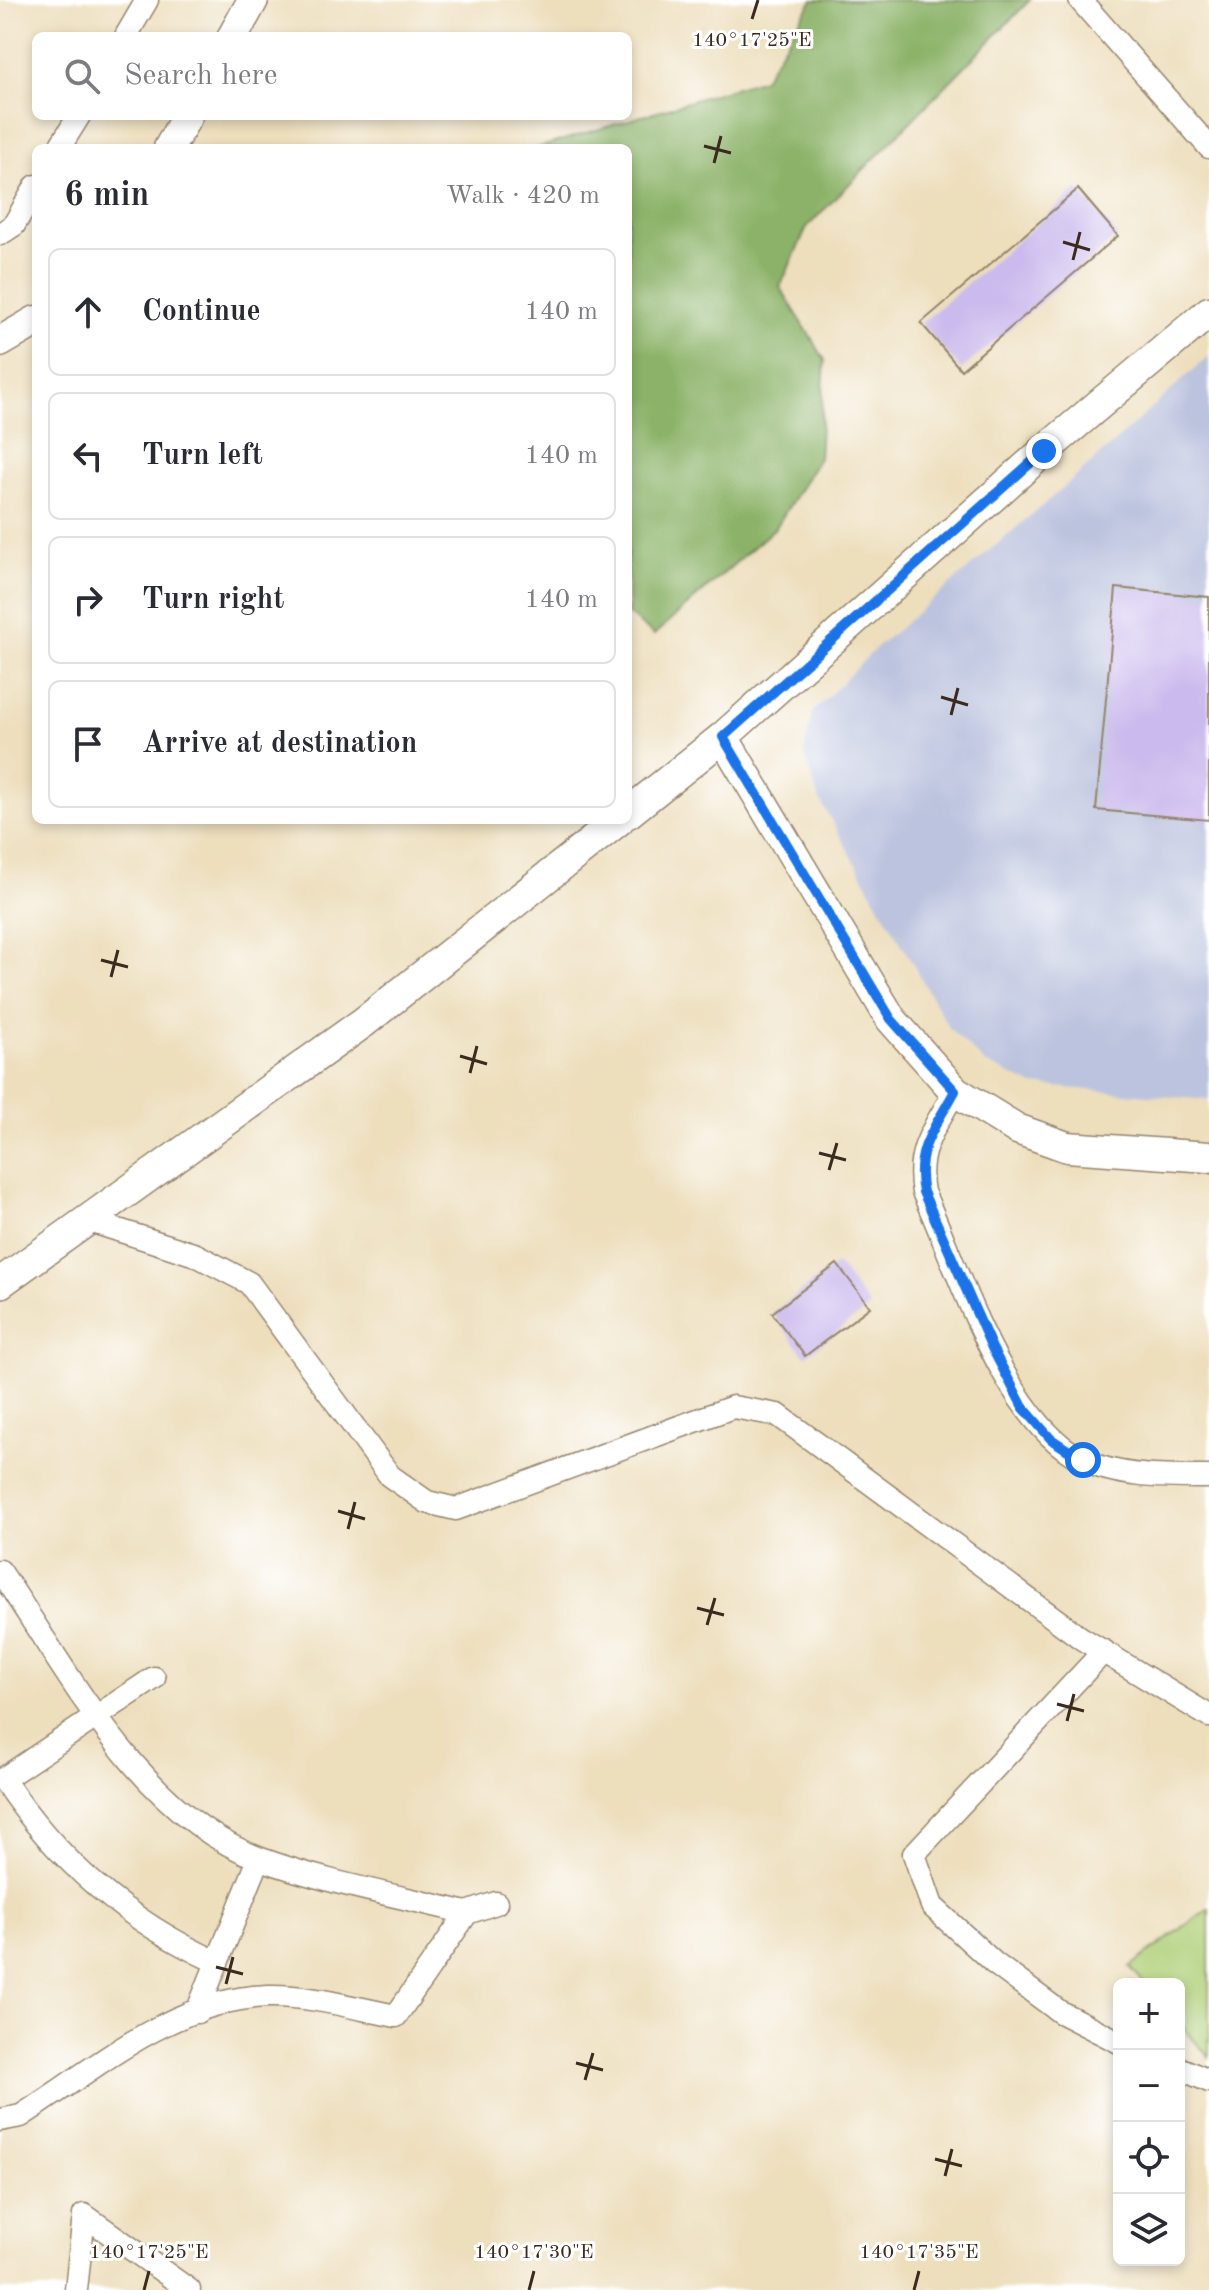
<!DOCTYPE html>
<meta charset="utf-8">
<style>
body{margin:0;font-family:"Old Standard TT",serif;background:#f2f2f3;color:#2b2b33}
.controls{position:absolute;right:24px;bottom:24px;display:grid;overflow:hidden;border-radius:12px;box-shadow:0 4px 12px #0003}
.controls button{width:72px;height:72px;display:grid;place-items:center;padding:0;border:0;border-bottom:2px solid #e1e1e2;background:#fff;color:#2b2b33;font:40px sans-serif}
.stop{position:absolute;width:24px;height:24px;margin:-18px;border:6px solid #1a73e8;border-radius:50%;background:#fff}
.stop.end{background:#1a73e8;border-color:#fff;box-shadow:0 2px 8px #0008}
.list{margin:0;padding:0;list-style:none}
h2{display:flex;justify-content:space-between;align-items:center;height:104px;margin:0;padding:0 32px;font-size:34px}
h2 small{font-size:26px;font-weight:400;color:#7c7c81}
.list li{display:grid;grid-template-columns:52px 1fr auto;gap:24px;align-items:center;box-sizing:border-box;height:128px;margin:0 16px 16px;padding:0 16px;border:2px solid #e1e1e2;border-radius:12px}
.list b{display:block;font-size:30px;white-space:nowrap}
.list em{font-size:26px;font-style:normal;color:#7c7c81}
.icon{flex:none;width:44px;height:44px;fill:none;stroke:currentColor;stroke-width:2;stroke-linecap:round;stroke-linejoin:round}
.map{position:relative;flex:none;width:1209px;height:2290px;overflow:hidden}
.search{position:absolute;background:#fff;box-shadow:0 4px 12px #0003;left:32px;top:32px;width:600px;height:88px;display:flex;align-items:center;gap:20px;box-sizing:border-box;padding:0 28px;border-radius:12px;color:#7c7c81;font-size:30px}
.panel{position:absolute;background:#fff;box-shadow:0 4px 12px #0003;left:32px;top:144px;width:600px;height:680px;border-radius:12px}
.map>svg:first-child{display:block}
</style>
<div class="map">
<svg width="1209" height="2290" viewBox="0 0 1209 2290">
<rect width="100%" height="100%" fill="#fff"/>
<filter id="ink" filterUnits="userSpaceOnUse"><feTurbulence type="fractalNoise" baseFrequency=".0125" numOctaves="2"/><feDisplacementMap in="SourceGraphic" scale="16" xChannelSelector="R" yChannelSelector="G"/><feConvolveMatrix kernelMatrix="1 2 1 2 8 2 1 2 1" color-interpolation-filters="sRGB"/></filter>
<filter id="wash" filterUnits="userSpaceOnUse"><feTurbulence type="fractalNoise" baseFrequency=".006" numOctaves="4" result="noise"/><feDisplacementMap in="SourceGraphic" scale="32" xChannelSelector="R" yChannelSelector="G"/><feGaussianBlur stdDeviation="1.8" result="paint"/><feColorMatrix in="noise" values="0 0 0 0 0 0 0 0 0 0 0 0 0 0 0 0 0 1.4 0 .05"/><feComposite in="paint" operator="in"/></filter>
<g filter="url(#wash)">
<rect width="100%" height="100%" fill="#eddebc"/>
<!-- industrial -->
<path fill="#bbc3de" d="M1209,356V1100L1032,1085L985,1063L949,1028L818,797L804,753L812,713L876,648L1078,475Z"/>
<!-- green -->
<path fill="#afcf77" stroke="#757c4a" stroke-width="2" d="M1209,1908V2057L1179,2023V1984H1145L1130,1967Z"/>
<!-- forest -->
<path fill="#8bb268" stroke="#636e43" stroke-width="2" d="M813,0H1030L807,227L780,287L825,360L819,458L776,527L654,635L628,614V148H537L763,79Z"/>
<g id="blocks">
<!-- building -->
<path fill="#cbbaed" d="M1078,189L1118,236L961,370L921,323Z
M1116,588L1209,597V820L1096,810Z
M837,1264L870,1307L805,1356L772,1313Z"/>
</g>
</g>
<g filter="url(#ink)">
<use href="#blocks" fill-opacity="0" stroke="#94846d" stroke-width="2"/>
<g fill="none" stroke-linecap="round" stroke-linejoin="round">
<!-- street casing -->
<g stroke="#94846d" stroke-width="25">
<path id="street" d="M1080,0L1209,147
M126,36L147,0
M59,148L79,116
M0,234L14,225L36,186
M955,1091C935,1128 915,1149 923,1192C959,1270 1004,1421 1083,1460C1119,1478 1169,1477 1209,1477
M87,1220L196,1255L249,1283L390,1476L427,1502L456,1509L733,1407L778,1415L1081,1638L1209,1716
M0,1571C68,1671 141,1816 261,1859C327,1883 399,1896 467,1913
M1104,1651L914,1854L932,1906L994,1963L1060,2012L1119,2042
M154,1678L3,1779C57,1861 128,1922 217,1962
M197,2012L259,1859
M1179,2068L1209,2081
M0,2120L21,2116C96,2068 174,1999 268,1996C310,1995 354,2008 396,2016L467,1913L496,1903
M76,2290L84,2215L189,2290"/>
</g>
<!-- secondary casing -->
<g stroke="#94846d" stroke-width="33">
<path id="secondary" d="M233,36L253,0
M169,148L187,116
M0,342L36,321
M723,737L891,1019L955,1091L1017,1129L1067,1147L1209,1157
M628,813L723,737L1044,451L1209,312
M0,1283L364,1022L619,820"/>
</g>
<!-- street -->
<use href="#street" stroke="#fff" stroke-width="22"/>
<!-- secondary -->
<use href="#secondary" stroke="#fff" stroke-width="30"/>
</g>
</g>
<g fill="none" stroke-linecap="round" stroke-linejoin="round" filter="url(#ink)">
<!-- route -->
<path stroke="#1a73e8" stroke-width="10" d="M1044,451L723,737L891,1019L955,1091C935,1128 914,1149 923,1192L992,1348L1023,1407L1051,1439L1083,1460"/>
</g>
<!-- ticks -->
<path fill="none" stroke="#3b2a1e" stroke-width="3" d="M752,19L758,0M704,146L731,153M714,163L721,136M1063,242L1090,250M1073,260L1080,232M941,697L968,705M951,715L958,688M101,960L128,967M111,977L118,950M460,1056L487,1064M470,1073L477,1046M819,1153L846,1160M829,1170L837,1143M338,1511L365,1519M348,1529L355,1502M697,1608L724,1615M707,1625L715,1598M1057,1704L1084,1711M1067,1721L1074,1694M216,1967L243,1974M226,1984L233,1957M576,2063L603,2070M585,2080L593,2053M935,2159L962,2166M945,2176L952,2149M144,2290L149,2271M529,2290L534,2271M914,2290L919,2271"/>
<g font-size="20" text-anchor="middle" fill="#3b2a1e" stroke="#fff" stroke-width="6" stroke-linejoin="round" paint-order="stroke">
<text x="752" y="46">140°17'25"E</text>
<text x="149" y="2258">140°17'25"E</text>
<text x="534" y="2258">140°17'30"E</text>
<text x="919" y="2258">140°17'35"E</text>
</g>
</svg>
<div class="controls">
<button>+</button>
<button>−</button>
<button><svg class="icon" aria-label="locate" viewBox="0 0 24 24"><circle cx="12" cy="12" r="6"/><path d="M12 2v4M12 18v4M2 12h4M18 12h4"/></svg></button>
<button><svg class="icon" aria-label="layers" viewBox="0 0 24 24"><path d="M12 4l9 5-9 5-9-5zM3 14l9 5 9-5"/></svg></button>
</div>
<div class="stop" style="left:1083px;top:1460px"></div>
<div class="stop end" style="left:1044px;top:451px"></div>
<div class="search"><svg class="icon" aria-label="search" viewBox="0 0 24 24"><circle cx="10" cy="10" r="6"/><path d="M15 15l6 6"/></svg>Search here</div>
<section class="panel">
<h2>6 min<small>Walk · 420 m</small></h2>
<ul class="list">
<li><svg class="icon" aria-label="ahead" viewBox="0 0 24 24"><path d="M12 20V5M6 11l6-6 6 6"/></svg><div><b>Continue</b></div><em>140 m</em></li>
<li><svg class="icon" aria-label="left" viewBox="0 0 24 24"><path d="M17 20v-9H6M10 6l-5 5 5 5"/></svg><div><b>Turn left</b></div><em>140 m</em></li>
<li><svg class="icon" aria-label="right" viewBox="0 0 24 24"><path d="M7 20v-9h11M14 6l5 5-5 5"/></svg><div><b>Turn right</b></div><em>140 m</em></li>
<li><svg class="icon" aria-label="arrive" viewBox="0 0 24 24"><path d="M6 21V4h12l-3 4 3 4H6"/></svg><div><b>Arrive at destination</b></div></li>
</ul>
</section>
</div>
